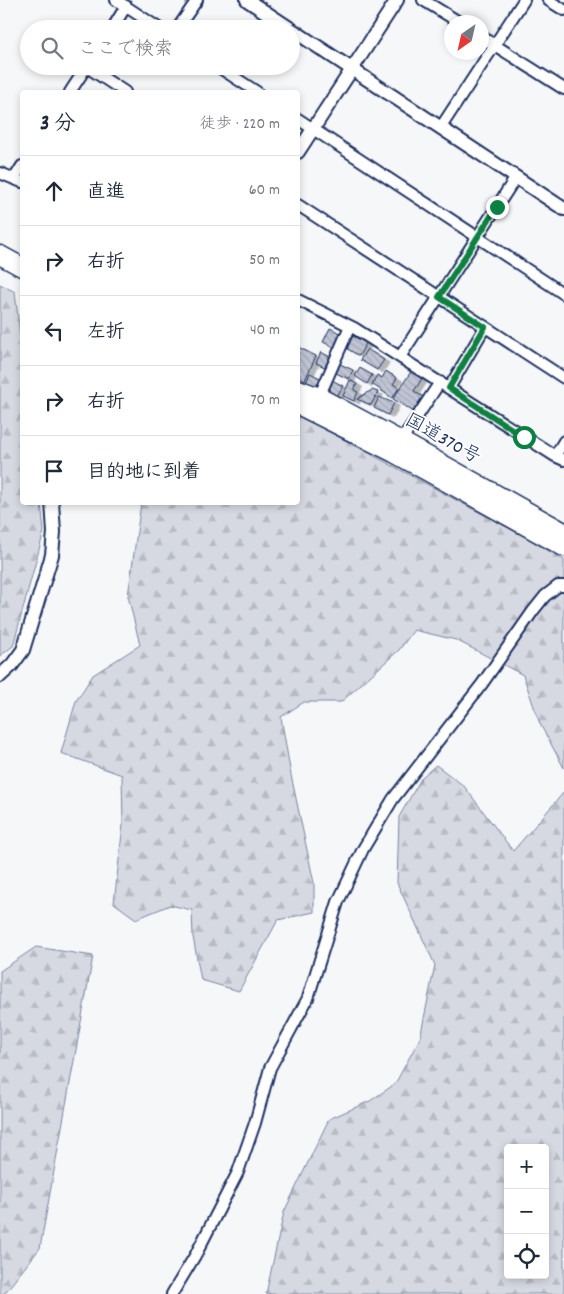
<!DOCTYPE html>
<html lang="ja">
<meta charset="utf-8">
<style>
body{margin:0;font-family:Dekko,"Klee One",sans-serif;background:#f2f2f3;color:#1f2937}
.controls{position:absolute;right:15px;bottom:15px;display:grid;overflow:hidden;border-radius:5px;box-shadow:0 2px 8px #0003}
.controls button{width:45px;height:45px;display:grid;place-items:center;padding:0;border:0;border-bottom:1px solid #e0e1e3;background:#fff;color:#1f2937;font:25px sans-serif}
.compass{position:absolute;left:444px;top:15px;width:45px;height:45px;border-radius:50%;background:#fff;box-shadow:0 2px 8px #0003;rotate:214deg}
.stop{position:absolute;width:15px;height:15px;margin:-11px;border:4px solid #0b8043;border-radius:50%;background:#fff}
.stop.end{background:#0b8043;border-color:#fff;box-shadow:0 1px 5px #0008}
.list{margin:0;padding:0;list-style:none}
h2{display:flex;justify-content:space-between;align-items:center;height:65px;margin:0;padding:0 20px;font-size:21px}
h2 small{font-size:16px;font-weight:400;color:#747a83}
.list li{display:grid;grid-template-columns:32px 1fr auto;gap:15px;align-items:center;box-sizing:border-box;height:70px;padding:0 20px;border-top:1px solid #e0e1e3}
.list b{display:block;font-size:19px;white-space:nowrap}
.list em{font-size:16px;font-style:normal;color:#747a83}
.icon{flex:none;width:28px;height:28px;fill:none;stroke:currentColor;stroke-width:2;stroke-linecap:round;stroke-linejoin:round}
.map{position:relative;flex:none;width:564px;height:1294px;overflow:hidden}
.search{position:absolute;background:#fff;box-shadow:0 2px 8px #0003;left:20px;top:20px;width:280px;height:55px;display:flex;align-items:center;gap:12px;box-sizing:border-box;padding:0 18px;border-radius:28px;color:#747a83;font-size:19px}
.panel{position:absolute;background:#fff;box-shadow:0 2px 8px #0003;left:20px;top:90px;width:280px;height:415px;border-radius:5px}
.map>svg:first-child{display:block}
</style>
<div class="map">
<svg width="564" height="1294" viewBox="0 0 564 1294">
<defs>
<pattern id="forest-firs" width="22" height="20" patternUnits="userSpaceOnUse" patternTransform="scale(1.25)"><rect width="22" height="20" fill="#d6d9e2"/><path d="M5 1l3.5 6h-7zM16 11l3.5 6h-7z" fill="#b7bbc4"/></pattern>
<pattern id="building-back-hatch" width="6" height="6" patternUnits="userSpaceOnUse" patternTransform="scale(1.25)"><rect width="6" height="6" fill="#c0c4d3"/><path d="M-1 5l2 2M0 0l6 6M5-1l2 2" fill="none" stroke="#a4a9b8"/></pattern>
<filter id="shadow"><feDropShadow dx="5.5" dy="3" stdDeviation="0" flood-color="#0004"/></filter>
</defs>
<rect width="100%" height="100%" fill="#f6f7f9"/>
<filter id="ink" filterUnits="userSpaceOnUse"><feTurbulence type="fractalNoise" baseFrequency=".02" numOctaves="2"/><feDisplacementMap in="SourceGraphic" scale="10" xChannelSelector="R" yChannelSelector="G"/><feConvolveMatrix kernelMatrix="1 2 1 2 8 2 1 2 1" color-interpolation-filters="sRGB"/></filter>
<g filter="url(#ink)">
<!-- forest -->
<path fill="url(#forest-firs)" stroke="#7884a0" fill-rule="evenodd" d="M0,284L15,292L22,353V502L41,503L44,531L13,646L0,656Z
M298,415L527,538L564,560V768L540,724L523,675L456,640L414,630L399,650L341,702H304L281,717L291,775L314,883V912L278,920L239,991L201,980L193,937L192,910L170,905L136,919L114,903L123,825L122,775L61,753L76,701L93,675L140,645L128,596L141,503L298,502Z
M436,765L464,786L513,851L564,792V1294H266L284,1212L329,1119L370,1101L395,1084L420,1038L435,965L397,883L399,817L422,777ZM508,1148H545V1275H508Z
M36,947L93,956L40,1248L4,1294H0V971Z"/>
<!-- building -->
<path fill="url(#building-back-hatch)" stroke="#1b2f5e" filter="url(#shadow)" d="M330,328L344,335L337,349L323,342Z
M353,336L366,343L359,356L346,348Z
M298,347L316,356L305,380L298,377Z
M367,349L384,360L377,370L360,360Z
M321,352L330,357L325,367L316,363Z
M338,363L353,370L349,379L334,372Z
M360,368L372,375L367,384L355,376Z
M412,370L423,377L414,391L423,397L414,412L393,399Z
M386,371L397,378L393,384L399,388L392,398L372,384L377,375L382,378Z
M310,373L320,378L316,387L306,383Z
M332,380L343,386L337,396L327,391Z
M350,380L357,384L354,390L358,392L354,401L343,396Z
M372,390L378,392L371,405L357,399Z
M379,397L394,403L388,415L374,408Z"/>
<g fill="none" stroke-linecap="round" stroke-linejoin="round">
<!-- minor casing -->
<g stroke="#1b2f5e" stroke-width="14">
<path id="minor" d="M116,0L160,29
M423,0L459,22
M548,0L564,10
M112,29L126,6
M177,29L197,0
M482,37L564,89
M217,66L257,92
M87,67L125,92
M70,92L87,66
M298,119L564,294
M441,127L524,0
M0,173L22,182
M14,179L22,166
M298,205L564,378
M298,300L354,328L555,456L564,460
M400,357L516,177
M449,388L485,327
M319,397L350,326
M401,441L440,382
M555,456L564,441
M172,1294L196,1254L238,1172L255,1123L270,1068L308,998L338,902L363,849L393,799L482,684L533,611L545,596L558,586H564"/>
</g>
<!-- tertiary casing -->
<g stroke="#1b2f5e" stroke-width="16">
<path id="tertiary" d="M247,0L291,29
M291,29L564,209
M298,152L397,0
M0,676L12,665L23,650L52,555L54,532L52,502"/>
</g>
<!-- trunk casing -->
<g stroke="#1b2f5e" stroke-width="21">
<path id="trunk" d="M0,255L22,267
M298,389L319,397L401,441L564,532
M298,405L394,453L564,547"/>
</g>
<!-- minor -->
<use href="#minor" stroke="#fff" stroke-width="10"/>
<!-- tertiary -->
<use href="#tertiary" stroke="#fff" stroke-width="12"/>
<!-- trunk -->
<use href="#trunk" stroke="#fff" stroke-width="18"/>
</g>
</g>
<g fill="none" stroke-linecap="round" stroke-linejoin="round" filter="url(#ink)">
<!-- route -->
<path stroke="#0b8043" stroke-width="6" d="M497,207L439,297L485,327L449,388L524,437"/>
</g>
<g text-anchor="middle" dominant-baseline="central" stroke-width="4" stroke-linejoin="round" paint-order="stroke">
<!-- street labels -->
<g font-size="19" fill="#1b2f5e" stroke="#fff">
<text transform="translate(442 440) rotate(29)">国道370号</text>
</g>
</g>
</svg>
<div class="controls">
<button>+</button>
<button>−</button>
<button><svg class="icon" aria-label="locate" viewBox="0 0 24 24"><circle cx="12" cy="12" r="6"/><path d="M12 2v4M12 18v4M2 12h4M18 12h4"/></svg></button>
</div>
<svg class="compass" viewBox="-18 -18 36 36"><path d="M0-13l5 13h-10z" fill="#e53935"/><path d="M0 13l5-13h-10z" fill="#747a83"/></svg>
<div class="stop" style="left:524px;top:437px"></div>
<div class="stop end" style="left:497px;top:207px"></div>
<div class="search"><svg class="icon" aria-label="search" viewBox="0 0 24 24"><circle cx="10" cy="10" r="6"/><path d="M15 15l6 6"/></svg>ここで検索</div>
<section class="panel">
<h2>3 分<small>徒歩 · 220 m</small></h2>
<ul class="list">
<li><svg class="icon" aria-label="ahead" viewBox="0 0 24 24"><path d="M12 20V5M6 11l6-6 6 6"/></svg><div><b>直進</b></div><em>60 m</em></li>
<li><svg class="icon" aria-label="right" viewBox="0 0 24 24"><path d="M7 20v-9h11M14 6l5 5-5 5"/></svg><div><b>右折</b></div><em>50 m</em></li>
<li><svg class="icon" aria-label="left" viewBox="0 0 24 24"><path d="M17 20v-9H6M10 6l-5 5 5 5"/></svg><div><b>左折</b></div><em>40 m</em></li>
<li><svg class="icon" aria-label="right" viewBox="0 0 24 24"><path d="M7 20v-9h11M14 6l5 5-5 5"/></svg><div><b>右折</b></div><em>70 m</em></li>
<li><svg class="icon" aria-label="arrive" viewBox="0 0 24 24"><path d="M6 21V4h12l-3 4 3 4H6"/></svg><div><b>目的地に到着</b></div></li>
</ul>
</section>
</div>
